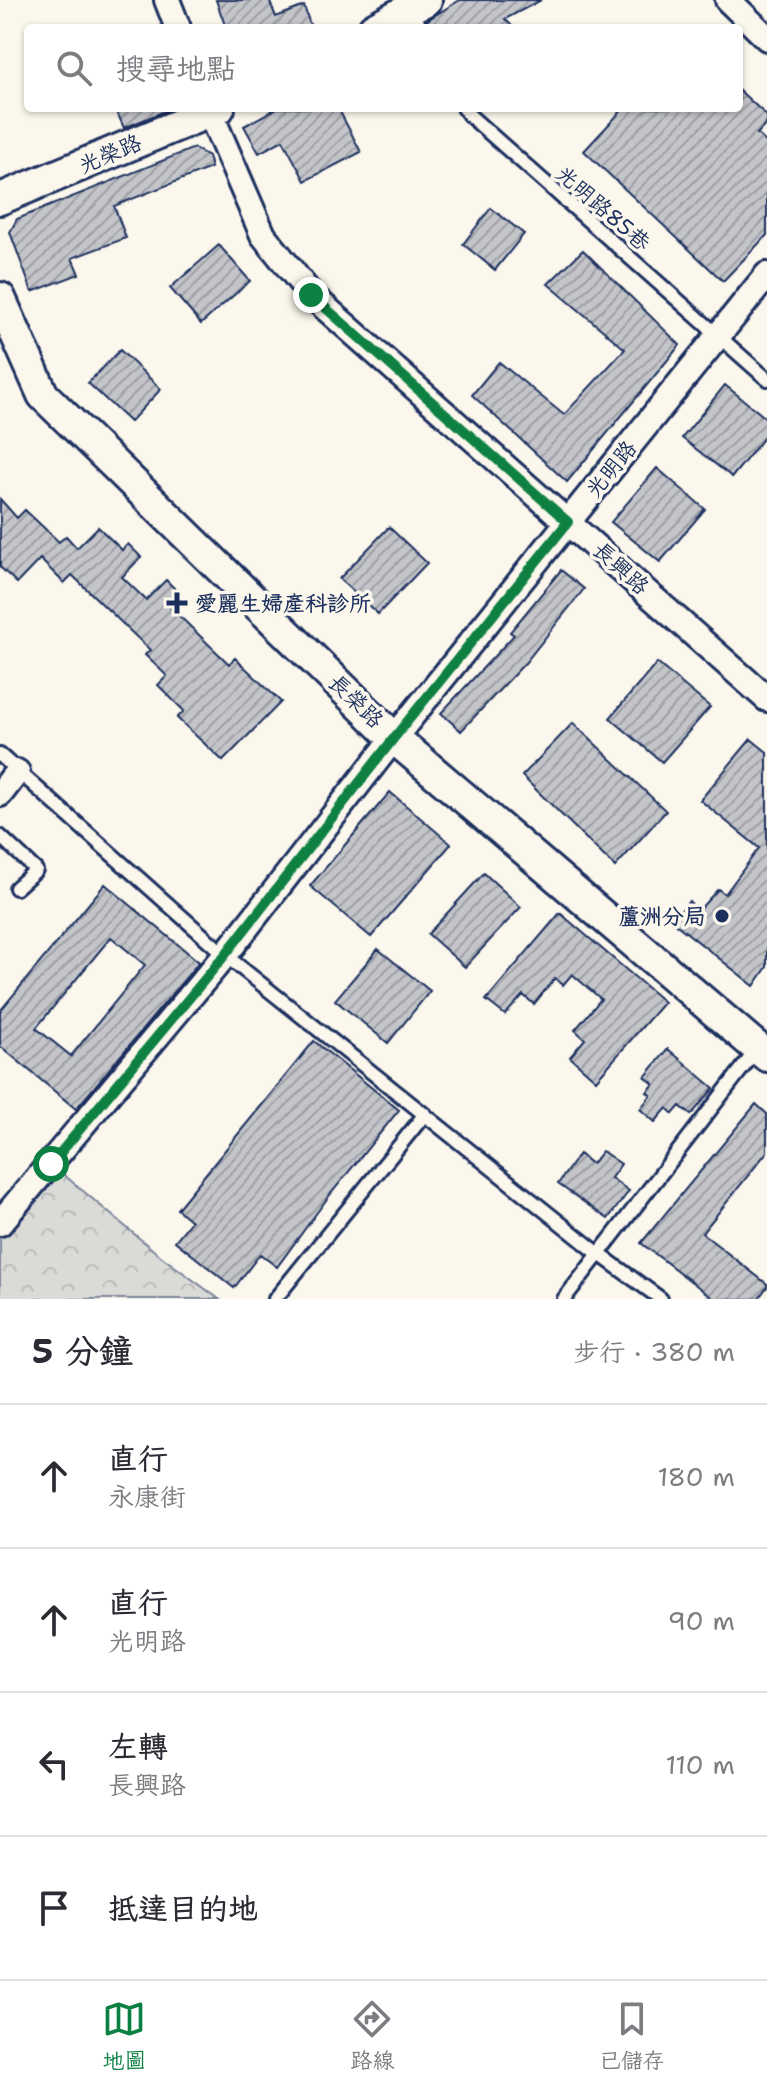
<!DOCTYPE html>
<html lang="zh-TW">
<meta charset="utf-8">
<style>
body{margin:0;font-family:"Shantell Sans","LXGW WenKai TC",sans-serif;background:#f2f2f3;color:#2b2b33}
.stop{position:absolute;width:24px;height:24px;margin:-18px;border:6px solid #0b8043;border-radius:50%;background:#fff}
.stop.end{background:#0b8043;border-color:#fff;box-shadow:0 2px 8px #0008}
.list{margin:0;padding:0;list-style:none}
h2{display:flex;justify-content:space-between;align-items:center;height:104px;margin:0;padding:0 32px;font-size:34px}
h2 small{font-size:26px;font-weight:400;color:#7c7c81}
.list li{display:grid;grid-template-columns:52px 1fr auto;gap:24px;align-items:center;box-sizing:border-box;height:144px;padding:0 32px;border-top:2px solid #e1e1e2}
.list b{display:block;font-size:30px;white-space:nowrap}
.list p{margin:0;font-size:26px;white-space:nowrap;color:#7c7c81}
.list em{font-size:26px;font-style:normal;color:#7c7c81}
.icon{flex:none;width:44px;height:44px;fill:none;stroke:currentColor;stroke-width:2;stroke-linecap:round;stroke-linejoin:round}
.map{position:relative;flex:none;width:767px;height:1299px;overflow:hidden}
.search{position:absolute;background:#fff;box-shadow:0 2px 6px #0004;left:24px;right:24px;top:24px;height:88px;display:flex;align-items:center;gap:20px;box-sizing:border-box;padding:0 28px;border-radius:8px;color:#7c7c81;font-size:30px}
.sheet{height:680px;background:#fff}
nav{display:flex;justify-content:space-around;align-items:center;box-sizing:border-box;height:112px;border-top:2px solid #e1e1e2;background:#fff;font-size:22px;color:#7c7c81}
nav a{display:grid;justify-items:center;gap:4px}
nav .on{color:#0b8043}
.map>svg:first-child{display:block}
</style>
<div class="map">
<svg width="767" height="1299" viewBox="0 0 767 1299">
<defs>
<pattern id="park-crowns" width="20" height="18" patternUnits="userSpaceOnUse" patternTransform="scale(2)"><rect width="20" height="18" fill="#dadad7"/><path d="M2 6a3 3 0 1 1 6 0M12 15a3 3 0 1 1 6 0" fill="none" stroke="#babbbb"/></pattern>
<pattern id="building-hatch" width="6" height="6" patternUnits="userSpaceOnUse" patternTransform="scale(2)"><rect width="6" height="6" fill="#c3c5c9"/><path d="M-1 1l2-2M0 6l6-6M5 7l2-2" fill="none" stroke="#9ea0a6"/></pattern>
</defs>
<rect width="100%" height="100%" fill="#fbf7ec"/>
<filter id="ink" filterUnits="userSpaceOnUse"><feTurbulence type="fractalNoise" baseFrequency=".0125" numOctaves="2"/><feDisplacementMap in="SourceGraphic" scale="16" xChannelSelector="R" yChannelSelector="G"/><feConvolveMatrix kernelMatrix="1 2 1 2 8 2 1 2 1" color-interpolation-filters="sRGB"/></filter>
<g filter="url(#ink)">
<!-- park -->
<path fill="url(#park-crowns)" stroke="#7a849a" stroke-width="2" d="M51,1164L158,1254L219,1299H0V1223Z"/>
<!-- building -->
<path fill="url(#building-hatch)" stroke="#1b2f5e" stroke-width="2" fill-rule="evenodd" d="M216,0H269L276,17L304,6L311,28H226Z
M460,0H541L505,19L514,28H429L427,21L429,19Z
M739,90L767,116V123L757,134L767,143V235L723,281L584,151L624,108H739Z
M115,108H172L124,128Z
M277,108H338L361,152L305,181L283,140L259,153L244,126Z
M194,148L208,156L211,168L114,206L126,238L72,258L79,274L32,292L10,232L17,219Z
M491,208L524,234L495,270L463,244Z
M219,245L250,281L201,324L170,288Z
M583,250L680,345L567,482L472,395L499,362L564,415L625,349L548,284Z
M120,350L161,389L130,422L88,383Z
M725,385L767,419V434L732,477L682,438Z
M657,468L705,509L660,562L611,522Z
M0,499L17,518L25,510L59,542L66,536L77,548L98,527L122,550L128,544L141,557L122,577L146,600L166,580L179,593L168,605L229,664L235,658L281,702L223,761L177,718L184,711L158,685L167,676L145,655L150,650L72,575L64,583L40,559L17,583L0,567Z
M389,527L427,563L378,614L339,579Z
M561,570L584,589L525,663L461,731L441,713L514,635L510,632Z
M657,663L710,707L662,762L610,718Z
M573,723L666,811L615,867L522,776Z
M751,739L767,752V967L754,986L672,921L689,901L698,911L718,889L725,894L759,848L700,800Z
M390,792L451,844L371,937L310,886Z
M484,873L521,907L465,967L428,934Z
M105,884L199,962L76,1109L0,1046V1011ZM111,937L145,965L71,1056L36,1028Z
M560,913L664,1002L596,1080L570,1057L585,1039L575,1030L601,999L572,974L563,985L555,978L534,1004L523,995L505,1015L486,1000Z
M378,949L430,991L388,1043L335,1000Z
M314,1041L399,1110L329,1196L277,1267L260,1254L234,1288L175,1241L191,1221L177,1209Z
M668,1049L714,1088L691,1115L680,1106L673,1114L667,1108L655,1122L640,1109L651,1095L647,1092L654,1084L645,1077Z
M756,1104L767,1114V1152L702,1233L767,1284V1287L758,1299H714L641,1243Z
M602,1151L621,1164L611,1178L629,1191L608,1219L558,1184L579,1154L592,1164Z"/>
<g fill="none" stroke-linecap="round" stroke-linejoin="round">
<!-- service casing -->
<g stroke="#1b2f5e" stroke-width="18">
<path id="service" d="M412,7L420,28
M464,108L469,115L767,379
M0,755L225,955L599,1254L661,1299
M0,836L36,870L16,888
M275,1299L425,1114
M564,1299L758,1048"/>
</g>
<!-- minor casing -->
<g stroke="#1b2f5e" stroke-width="30">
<path id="minor" d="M167,0L178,28
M728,0L767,38
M208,108L263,235L311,295L767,699
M0,794L17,772
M0,1223L225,955L394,738L767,275"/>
</g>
<!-- tertiary casing -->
<g stroke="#1b2f5e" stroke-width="36">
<path id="tertiary" d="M374,28L426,0
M0,199L219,108
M0,298L43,395L394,738L767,1056"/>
</g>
<!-- service -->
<use href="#service" stroke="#fbf7ec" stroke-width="12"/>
<!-- minor -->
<use href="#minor" stroke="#fbf7ec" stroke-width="24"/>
<!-- tertiary -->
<use href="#tertiary" stroke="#fbf7ec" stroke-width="30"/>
</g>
</g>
<g fill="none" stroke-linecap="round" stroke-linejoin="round" filter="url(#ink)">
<!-- route -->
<path stroke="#0b8043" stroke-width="10" d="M51,1164L225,955L394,738L568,522L311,295"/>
</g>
<!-- markers -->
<g fill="#1b2f5e" stroke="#fbf7ec" stroke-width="3">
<path d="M173 591h8v8h8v8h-8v8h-8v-8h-8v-8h8z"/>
<circle cx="722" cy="916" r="8"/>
</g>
<g text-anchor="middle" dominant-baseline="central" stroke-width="7" stroke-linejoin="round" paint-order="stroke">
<!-- street labels -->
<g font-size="22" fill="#1b2f5e" stroke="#fbf7ec">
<text transform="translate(110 154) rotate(-23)">光榮路</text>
<text transform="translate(603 208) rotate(41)">光明路85巷</text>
<text transform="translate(611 469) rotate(-51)">光明路</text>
<text transform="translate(621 568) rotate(42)">長興路</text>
<text transform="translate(356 701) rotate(44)">長榮路</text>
</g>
<!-- poi labels -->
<g font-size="22" font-weight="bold" fill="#1b2f5e" stroke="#fbf7ec" text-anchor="start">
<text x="195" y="603">愛麗生婦產科診所</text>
<text x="706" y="916" text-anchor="end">蘆洲分局</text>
</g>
</g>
</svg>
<div class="stop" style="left:51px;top:1164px"></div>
<div class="stop end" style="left:311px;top:295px"></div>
<div class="search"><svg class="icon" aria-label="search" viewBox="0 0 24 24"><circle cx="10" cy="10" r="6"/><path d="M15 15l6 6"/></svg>搜尋地點</div>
</div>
<section class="sheet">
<h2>5 分鐘<small>步行 · 380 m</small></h2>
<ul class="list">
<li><svg class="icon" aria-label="ahead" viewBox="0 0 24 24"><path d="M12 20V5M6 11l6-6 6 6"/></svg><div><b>直行</b><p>永康街</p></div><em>180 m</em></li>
<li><svg class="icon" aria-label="ahead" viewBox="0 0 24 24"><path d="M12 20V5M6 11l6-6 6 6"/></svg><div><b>直行</b><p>光明路</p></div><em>90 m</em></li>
<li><svg class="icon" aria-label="left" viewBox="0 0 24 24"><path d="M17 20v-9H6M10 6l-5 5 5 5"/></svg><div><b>左轉</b><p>長興路</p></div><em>110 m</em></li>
<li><svg class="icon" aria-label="arrive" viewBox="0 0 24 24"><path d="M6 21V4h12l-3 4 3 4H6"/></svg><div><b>抵達目的地</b></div></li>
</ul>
</section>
<nav>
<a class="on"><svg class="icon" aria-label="map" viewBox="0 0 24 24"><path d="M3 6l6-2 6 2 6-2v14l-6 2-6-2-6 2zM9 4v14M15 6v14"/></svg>地圖</a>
<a><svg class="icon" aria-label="directions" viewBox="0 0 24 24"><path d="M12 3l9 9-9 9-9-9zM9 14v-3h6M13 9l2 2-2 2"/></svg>路線</a>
<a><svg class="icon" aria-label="saved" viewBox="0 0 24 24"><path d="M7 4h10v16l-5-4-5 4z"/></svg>已儲存</a>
</nav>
